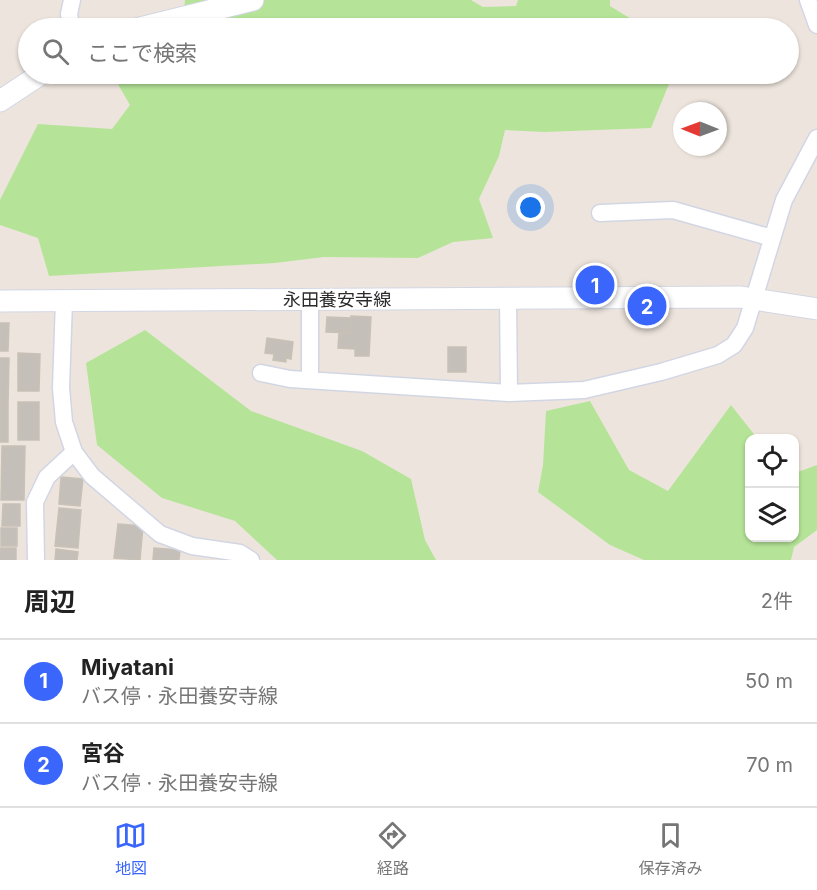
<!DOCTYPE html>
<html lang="ja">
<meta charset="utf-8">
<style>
body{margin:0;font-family:Inter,"Noto Sans JP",sans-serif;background:#f2f2f2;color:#222}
.controls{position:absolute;right:18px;bottom:18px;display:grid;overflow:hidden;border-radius:12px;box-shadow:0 2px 4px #0004}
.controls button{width:54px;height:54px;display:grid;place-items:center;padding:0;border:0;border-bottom:2px solid #e0e0e0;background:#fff;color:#222;font:30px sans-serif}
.compass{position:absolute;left:673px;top:102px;width:54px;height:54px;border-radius:50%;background:#fff;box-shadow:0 2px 4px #0004;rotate:271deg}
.you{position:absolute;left:531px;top:208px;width:21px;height:21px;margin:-15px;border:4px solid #fff;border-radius:50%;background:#1a73e8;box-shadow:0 0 0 9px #1a73e833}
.badge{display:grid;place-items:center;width:39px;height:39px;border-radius:50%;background:#3a66fc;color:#fff;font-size:20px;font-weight:700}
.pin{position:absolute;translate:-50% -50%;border:3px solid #fff;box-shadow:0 2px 6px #0006}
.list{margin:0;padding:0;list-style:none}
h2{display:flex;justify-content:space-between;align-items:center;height:78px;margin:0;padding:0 24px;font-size:26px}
h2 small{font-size:20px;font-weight:400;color:#767676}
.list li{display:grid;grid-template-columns:39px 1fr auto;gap:18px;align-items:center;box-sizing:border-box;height:84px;padding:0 24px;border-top:2px solid #e0e0e0}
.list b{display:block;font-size:22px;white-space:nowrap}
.list p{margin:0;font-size:20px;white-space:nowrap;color:#767676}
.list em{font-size:20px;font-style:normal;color:#767676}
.icon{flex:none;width:33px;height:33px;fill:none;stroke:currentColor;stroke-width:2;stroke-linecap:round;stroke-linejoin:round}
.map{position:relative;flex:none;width:817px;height:560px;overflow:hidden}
.search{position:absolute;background:#fff;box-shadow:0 2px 4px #0004;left:18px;right:18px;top:18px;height:66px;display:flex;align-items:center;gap:15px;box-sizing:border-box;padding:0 21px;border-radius:33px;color:#767676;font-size:22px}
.sheet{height:246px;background:#fff}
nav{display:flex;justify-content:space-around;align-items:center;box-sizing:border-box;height:84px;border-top:2px solid #e0e0e0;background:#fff;font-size:16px;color:#767676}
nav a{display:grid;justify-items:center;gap:3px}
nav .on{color:#3a66fc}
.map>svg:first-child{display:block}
</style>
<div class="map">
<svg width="817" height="560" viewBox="0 0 817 560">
<rect width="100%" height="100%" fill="#ede5dd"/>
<!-- green -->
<path fill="#b5e498" d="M185,0H471L483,7L516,6L518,0H610V6L646,28H182Z
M112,74H673L651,128L544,132L505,130L499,156L479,199L493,238L453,242L418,258L324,257L275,263L49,276L38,238L0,225V200L38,124L112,129L130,105Z
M145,330L251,411L362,451L411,479L425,540L436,560H277L235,521L162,498L97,445L86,363Z
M590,401L629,470L668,491L731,405L757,438L750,439V538H794L795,473L817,465V530L794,547L791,560H644L610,545L538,492L543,465L546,411Z"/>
<!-- building -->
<path fill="#c5bfb9" stroke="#c8c1b6" stroke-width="1.5" d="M351,316L371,317L369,356H355V349L338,348L339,333H350Z
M327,317L351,318L350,333L326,332Z
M0,323H9L8,351H0Z
M267,338L293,342L291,359L286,358V362L273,360L274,354L265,353Z
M448,347H466V372H448Z
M18,353L40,354L39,391H18Z
M0,358H9L8,405H0Z
M18,402H39V440H18Z
M0,405H8V442H0Z
M2,446H25L24,500H1Z
M61,477L83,479L80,506L59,504Z
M3,504H20V526H2Z
M59,508L81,510L78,548L55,546Z
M118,524L143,526L140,560L114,558Z
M1,528H17V546H1Z
M0,548H16V560H0Z
M154,548L180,550L179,560H153Z
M56,549L78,552L77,560H55Z"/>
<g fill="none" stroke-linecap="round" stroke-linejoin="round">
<!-- minor casing -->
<g stroke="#d2d6e4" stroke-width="19">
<path id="minor" d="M808,0L817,25
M71,28L69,14L72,0
M600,213L673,210L772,238
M508,297L509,393
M64,300L61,388L64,422L74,452L92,476L160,534L192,546L240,553L251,560
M261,373L290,379L509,393L584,390L661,372L718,355L734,345L745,328L784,200L817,138
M310,380V299
M36,560L35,502L47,477L74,452"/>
</g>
<!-- tertiary casing -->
<g stroke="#d2d6e4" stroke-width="23">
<path id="tertiary" d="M140,28L253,0
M0,101L41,74
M0,301L741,297L817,309"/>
</g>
<!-- minor -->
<use href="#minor" stroke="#fff" stroke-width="16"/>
<!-- tertiary -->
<use href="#tertiary" stroke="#fff" stroke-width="21"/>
</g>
<g text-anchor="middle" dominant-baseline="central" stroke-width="4.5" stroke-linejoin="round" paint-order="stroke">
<!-- street labels -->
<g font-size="18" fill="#2b2b2b" stroke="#fff">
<text x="337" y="299">永田養安寺線</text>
</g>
</g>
</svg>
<div class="controls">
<button><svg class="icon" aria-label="locate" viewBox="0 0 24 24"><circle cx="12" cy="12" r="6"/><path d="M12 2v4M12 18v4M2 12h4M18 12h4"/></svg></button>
<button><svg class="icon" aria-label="layers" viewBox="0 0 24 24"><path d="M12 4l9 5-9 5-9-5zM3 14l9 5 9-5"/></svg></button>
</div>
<svg class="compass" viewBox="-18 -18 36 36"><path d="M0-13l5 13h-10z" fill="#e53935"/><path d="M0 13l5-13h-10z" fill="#767676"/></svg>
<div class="you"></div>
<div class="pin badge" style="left:595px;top:285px">1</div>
<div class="pin badge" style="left:647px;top:306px">2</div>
<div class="search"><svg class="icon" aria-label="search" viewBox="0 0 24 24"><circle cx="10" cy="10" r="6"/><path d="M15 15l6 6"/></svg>ここで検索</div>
</div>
<section class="sheet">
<h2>周辺<small>2件</small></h2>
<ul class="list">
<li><span class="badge">1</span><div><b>Miyatani</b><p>バス停 · 永田養安寺線</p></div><em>50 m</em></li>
<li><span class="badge">2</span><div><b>宮谷</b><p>バス停 · 永田養安寺線</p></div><em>70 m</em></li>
</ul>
</section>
<nav>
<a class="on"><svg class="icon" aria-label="map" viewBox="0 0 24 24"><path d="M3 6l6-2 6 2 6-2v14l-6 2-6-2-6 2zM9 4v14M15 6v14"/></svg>地図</a>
<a><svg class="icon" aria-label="directions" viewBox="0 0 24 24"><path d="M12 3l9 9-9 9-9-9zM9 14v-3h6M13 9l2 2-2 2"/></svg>経路</a>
<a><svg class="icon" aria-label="saved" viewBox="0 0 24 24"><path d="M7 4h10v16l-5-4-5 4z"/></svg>保存済み</a>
</nav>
